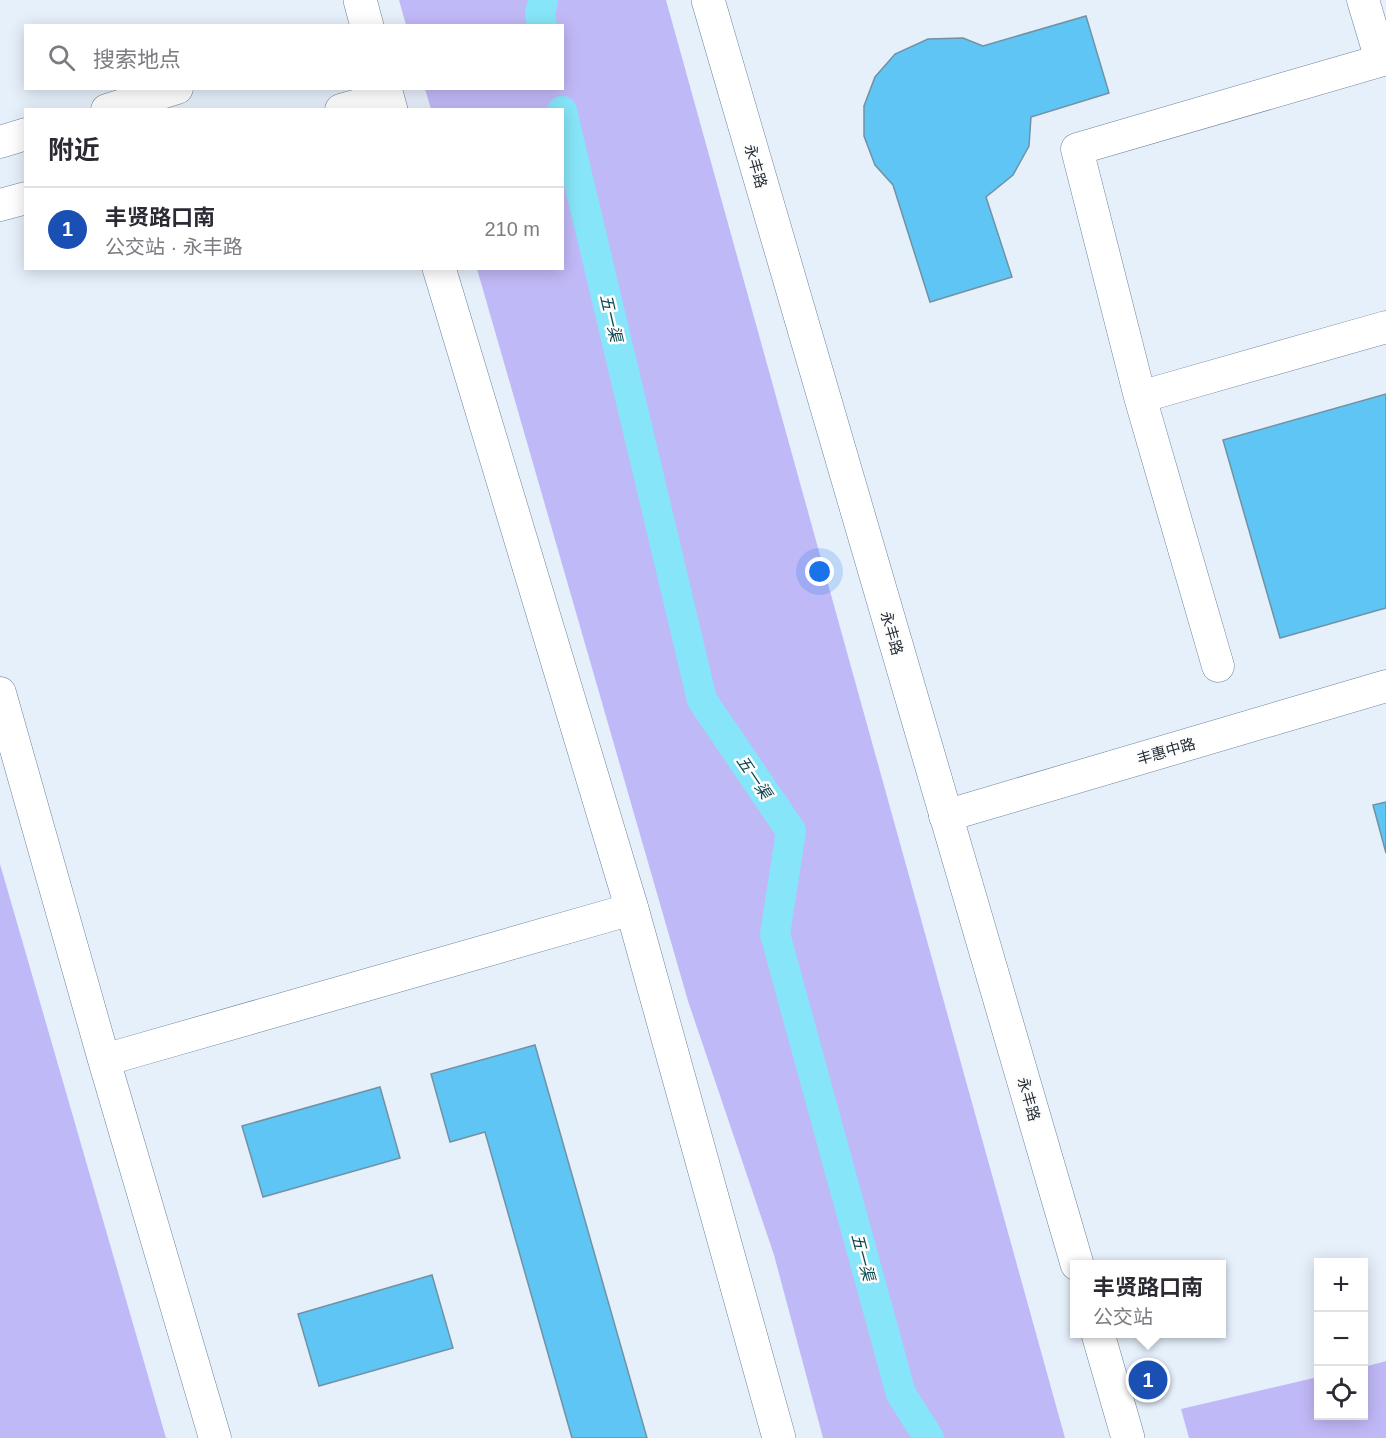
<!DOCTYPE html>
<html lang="zh">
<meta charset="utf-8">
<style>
body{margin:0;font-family:Helvetica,"Noto Sans SC",sans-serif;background:#f7f7f7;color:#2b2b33}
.controls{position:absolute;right:18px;bottom:18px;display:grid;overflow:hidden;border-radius:0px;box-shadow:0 3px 15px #0003}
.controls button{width:54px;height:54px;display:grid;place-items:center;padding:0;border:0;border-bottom:2px solid #e1e1e2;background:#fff;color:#2b2b33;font:30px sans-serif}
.you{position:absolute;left:820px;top:572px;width:21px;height:21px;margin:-15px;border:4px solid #fff;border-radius:50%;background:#1a73e8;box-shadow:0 0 0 9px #1a73e833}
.badge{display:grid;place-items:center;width:39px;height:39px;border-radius:50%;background:#b45309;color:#fff;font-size:20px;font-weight:700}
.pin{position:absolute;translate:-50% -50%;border:3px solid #fff;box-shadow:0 2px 6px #0006}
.popup{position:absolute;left:1070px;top:1260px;width:156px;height:78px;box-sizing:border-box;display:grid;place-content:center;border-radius:0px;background:#fff;filter:drop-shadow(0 2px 4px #0005);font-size:20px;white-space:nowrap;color:#7c7c81}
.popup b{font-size:22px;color:#2b2b33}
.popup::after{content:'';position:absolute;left:50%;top:100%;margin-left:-12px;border:12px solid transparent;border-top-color:#fff}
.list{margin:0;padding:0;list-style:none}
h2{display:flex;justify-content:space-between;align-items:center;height:78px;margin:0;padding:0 24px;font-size:26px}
h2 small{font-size:20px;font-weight:400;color:#7c7c81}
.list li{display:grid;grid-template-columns:39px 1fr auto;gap:18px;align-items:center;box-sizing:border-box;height:84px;padding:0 24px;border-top:2px solid #e1e1e2}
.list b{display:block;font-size:22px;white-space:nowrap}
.list p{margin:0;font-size:20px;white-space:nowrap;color:#7c7c81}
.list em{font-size:20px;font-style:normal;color:#7c7c81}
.icon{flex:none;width:33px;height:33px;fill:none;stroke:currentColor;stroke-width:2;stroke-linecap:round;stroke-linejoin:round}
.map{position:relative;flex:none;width:1386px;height:1438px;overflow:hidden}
.search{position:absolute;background:#fff;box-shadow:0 3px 15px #0003;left:24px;top:24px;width:540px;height:66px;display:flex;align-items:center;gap:15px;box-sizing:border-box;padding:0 21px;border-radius:0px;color:#7c7c81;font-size:22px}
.panel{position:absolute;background:#fff;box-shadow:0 3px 15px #0003;left:24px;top:108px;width:540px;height:162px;border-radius:0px}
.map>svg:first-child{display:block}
</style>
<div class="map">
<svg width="1386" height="1438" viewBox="0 0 1386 1438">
<rect width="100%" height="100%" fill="#e6f0fb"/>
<!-- green -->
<path fill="#c0b9f7" d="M399,0H666L1065,1438H823L774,1255L688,1001L477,269L562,268V110L431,109L425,89L562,88V26L406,25Z
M0,864L166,1438H0Z
M1386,1361V1438H1189L1181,1409L1318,1377V1416H1364V1367Z"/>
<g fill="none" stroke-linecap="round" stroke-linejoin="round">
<!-- canal -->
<path stroke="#86e5f8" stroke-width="30" d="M542,26L540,14L543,0
M562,111L702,700L791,831L775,934L901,1394L929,1438"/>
</g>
<!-- building -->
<path fill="#5ec5f5" stroke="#7192a4" stroke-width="1.5" d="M1086,16L1109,93L1031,117L1029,146L1013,175L986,197L1012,277L930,302L893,185L875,165L864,136V106L875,77L895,54L928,39L963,38L983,46Z
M1386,394V608L1280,638L1223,440Z
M1386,802V853L1373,805Z
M535,1045L647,1438H572L485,1132L450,1142L431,1074Z
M380,1087L400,1158L263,1197L242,1126Z
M432,1275L453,1348L319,1386L298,1314Z"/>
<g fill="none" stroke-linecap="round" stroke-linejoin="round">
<!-- minor casing -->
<g stroke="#6d839c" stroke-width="33">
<path id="minor" d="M1363,0L1381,60
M107,110L177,88
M341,110L387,97
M0,142L26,134
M0,205L26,198
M1140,397L1386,327
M1218,666L1140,397L1077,149L1386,59
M0,693L104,1060L215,1438
M945,816L1386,686
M104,1060L632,909"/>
</g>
<!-- major casing -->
<g stroke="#6d839c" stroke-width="34">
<path id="major" d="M360,0L367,26
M708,0L1077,1264
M385,88L391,110
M439,268L632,909L779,1438
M1098,1334L1128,1438"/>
</g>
<!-- minor -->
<use href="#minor" stroke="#fff" stroke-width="32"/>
<!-- major -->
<use href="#major" stroke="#fff" stroke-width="33"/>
</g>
<g text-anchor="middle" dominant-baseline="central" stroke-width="5" stroke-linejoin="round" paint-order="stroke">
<!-- street labels -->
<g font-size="15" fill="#1e2832" stroke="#fcfcfc">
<text transform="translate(756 166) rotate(74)">永丰路</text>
<text transform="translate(892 633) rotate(74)">永丰路</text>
<text transform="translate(1166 751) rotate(-16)">丰惠中路</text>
<text transform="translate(1029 1099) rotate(74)">永丰路</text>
</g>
<!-- water labels -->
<g font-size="16" font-style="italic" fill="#0d4852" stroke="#fcfcfc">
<text transform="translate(611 318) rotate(77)">五一渠</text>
<text transform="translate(754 777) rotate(56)">五一渠</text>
<text transform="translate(863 1257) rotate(75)">五一渠</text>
</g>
</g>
</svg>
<div class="controls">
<button>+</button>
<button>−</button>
<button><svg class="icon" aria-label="locate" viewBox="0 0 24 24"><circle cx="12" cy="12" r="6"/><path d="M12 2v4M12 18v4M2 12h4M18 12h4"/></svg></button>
</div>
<div class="you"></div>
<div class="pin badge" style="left:1148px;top:1380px;background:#1a4fb4">1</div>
<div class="popup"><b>丰贤路口南</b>公交站</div>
<div class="search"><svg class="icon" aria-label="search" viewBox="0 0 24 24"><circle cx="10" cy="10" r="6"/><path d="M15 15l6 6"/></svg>搜索地点</div>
<section class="panel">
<h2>附近<small></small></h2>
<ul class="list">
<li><span class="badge" style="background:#1a4fb4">1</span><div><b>丰贤路口南</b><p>公交站 · 永丰路</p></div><em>210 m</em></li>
</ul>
</section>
</div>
